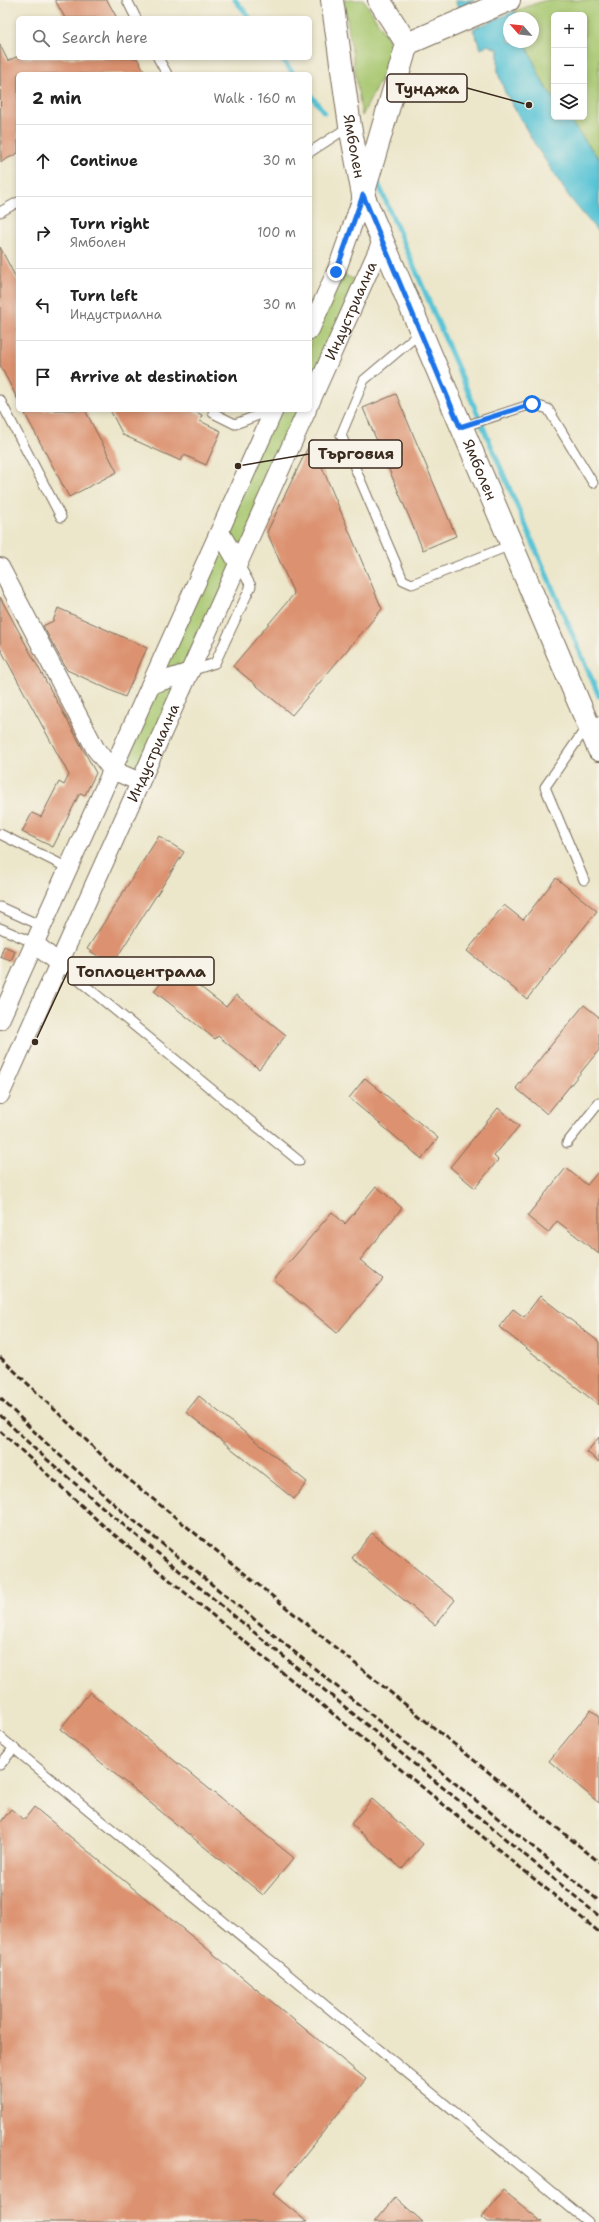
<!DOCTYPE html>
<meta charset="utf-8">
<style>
body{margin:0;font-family:"Shantell Sans",sans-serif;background:#f6f6f6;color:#222}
.controls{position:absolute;right:12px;top:12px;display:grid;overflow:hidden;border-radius:6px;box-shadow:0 2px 6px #0003}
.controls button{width:36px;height:36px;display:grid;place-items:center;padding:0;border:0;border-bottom:1px solid #e0e0e0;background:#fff;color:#222;font:20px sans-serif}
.compass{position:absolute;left:503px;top:12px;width:36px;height:36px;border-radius:50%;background:#fff;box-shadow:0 2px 6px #0003;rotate:297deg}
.stop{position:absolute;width:12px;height:12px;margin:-9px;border:3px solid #1a73e8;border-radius:50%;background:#fff}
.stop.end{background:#1a73e8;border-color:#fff;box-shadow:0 1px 4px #0008}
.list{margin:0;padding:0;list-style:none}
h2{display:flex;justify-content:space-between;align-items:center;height:52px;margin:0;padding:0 16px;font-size:17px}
h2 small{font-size:13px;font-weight:400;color:#767676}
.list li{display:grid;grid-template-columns:26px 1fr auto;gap:12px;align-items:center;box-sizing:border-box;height:72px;padding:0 16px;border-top:1px solid #e0e0e0}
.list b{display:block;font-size:15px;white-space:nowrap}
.list p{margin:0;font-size:13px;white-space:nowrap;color:#767676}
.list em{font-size:13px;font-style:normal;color:#767676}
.icon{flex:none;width:22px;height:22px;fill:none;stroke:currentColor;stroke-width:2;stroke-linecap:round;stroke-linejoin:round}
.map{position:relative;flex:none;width:599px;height:2222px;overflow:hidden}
.search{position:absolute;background:#fff;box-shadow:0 2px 6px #0003;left:16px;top:16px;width:296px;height:44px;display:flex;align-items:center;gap:10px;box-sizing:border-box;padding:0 14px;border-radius:6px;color:#767676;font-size:15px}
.panel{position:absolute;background:#fff;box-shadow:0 2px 6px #0003;left:16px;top:72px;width:296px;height:340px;border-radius:6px}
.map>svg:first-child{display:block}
</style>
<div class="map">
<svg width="599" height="2222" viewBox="0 0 599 2222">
<rect width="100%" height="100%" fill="#f7f3e8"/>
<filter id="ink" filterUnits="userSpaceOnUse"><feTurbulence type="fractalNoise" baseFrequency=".025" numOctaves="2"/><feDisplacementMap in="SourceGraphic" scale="8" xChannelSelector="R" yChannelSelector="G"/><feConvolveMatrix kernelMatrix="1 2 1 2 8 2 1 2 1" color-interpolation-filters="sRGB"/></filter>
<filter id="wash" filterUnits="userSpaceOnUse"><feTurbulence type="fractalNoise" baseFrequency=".012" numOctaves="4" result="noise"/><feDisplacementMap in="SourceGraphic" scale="16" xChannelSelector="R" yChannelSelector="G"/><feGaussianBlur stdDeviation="0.9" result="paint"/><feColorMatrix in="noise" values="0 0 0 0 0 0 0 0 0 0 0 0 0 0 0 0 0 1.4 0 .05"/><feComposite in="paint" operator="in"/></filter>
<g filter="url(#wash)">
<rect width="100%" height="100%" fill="#ece6ca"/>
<!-- green -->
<path fill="#a7c770" stroke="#717847" d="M344,0H364L395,50L362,116Z
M546,0H599V159L567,117H584V15H554V99L543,83L525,42H533V18H517L515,11Z
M336,272L364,283L310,403V330Z
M274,410H307L140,782L112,770Z"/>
<!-- water -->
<path fill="#5ac4d6" stroke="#4a777a" d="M455,0H475L458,8Z
M515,11L517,18H509V42H525L543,83L554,99V117H567L599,159V233L570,198L536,146L505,92L498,73V49L487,45L481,49L473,29Z"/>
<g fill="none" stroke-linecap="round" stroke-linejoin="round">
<!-- stream -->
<path stroke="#5ac4d6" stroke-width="5" d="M235,0L250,18
M281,58L294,74
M310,94L324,112
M378,183L599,696"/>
</g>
<g id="blocks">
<!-- building -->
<path fill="#dc926f" d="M55,0H107L117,18H65Z
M0,45L8,61L18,56V58H137L146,74H18V153L1,162Z
M0,247L18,282V400L0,365Z
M396,394L456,536L423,550L363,408Z
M23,410H85L117,472L69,497Z
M110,410H192L202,415L200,421L221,431L206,465L184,455L181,461L123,435Z
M311,441L382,609L292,715L233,666L294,594L267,532Z
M0,597L96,773L85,795L80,793L53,847L22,832L32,813L41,817L59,782L64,785L69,775L0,648Z
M58,608L147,648L125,697L67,670L43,626L53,621Z
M159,836L184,852L112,965L87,949Z
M556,878L597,911L527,999L467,951L504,905L523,920Z
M4,946L15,951L11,961L0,957Z
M174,966L226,1007L236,995L286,1035L259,1069L218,1036L215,1039L154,991Z
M584,1005L599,1017V1050L547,1114L516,1088Z
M365,1078L438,1138L422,1159L349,1098Z
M498,1108L519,1126L494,1156L498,1160L475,1188L450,1167Z
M566,1168L587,1185L598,1172L599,1173V1254L557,1221L548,1233L527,1216Z
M376,1186L402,1208L360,1260L383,1279L337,1333L274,1280L332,1212L345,1224Z
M540,1296L599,1342V1405L499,1327L513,1309L524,1317Z
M199,1396L307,1482L294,1499L186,1412Z
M599,1437V1462L587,1452Z
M372,1533L455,1600L435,1625L352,1558Z
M90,1692L294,1858L263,1895L60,1729Z
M591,1710L599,1716V1803L549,1761Z
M372,1799L423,1844L402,1869L351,1824Z
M34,1807L366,2079L273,2194L307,2222H0V1823L11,1809L24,1820Z
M503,2190L542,2222H488L482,2217Z
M395,2197L423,2222H374Z"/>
</g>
</g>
<g filter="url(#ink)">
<use href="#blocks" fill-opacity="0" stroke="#796c5a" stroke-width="1"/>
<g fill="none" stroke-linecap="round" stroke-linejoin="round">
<!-- service casing -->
<g stroke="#796c5a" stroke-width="11">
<path id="service" d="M127,0L136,18
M158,58L167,74
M310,152L350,126
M0,212L18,202
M421,332L364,380L341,435L403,580L412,584L511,545
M0,400L61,517
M213,413L235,424L272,410
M462,427L532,404L548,409L593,483
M191,671L215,663L251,586L238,563
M0,834L68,868
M584,880L545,787L588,725L599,721
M0,907L42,926
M0,928L34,943
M59,964L299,1161
M567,1143L599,1103
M0,1737L588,2222
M0,1765L14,1748"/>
</g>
<!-- minor casing -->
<g stroke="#796c5a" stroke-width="20">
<g id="minor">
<path d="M310,330L336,272L363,195"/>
<path id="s1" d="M310,403L382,241"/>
<path d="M220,532L238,563"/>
<path d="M0,567L95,748L112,770L140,782"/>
<path d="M150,685L190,672"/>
<path d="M34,943L59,964"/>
<path d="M0,1020L274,410"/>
<path id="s2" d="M0,1095L307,410"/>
</g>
</g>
<!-- tertiary casing -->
<g stroke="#796c5a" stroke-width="24">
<path id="tertiary" d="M407,44L509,0
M363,195L407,44L379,0"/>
</g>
<!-- secondary casing -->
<g stroke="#796c5a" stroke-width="24">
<g id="secondary">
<path id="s3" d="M332,0L350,126L363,195L599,750"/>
</g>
</g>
<!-- service -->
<use href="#service" stroke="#fff" stroke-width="9"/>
<!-- minor -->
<use href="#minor" stroke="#fff" stroke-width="18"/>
<!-- tertiary -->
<use href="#tertiary" stroke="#fff" stroke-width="22"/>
<!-- secondary -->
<use href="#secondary" stroke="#fff" stroke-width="22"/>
<!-- rail -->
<path stroke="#3b2a1e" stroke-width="3" stroke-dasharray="6 3" stroke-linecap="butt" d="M0,1357L116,1469L599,1862
M0,1398L45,1442L122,1511L599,1901
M0,1415L36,1450L114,1517L599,1916
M0,1431L105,1527L599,1932"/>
</g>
</g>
<g fill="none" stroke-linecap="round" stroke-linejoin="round" filter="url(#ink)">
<!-- route -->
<path stroke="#1a73e8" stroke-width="5" d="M336,272L363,195L460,427L532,404"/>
</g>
<g text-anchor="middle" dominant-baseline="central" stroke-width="3.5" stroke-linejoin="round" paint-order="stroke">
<!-- street labels -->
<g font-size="15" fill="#3b2a1e" stroke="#f7f3e8">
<text stroke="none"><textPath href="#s3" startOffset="148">Ямболен</textPath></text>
<text stroke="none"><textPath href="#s1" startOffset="101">Индустриална</textPath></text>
<text stroke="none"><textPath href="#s3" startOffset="496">Ямболен</textPath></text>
<text stroke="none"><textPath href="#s2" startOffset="375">Индустриална</textPath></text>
</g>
</g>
<!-- callouts -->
<path fill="none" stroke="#3b2a1e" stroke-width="1.5" d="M529 105L467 88M238 466L309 454M35 1042L68 971"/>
<g fill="#3b2a1e" stroke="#f7f3e8" stroke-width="1.5">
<circle cx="529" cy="105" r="4"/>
<circle cx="238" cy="466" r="4"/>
<circle cx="35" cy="1042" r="4"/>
</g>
<g fill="#f7f3e8" stroke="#3b2a1e" stroke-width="1.5">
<rect x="387" y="74" width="80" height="28" rx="4"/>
<rect x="309" y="440" width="93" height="28" rx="4"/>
<rect x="68" y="957" width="146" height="28" rx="4"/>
</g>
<g font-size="16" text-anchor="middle" font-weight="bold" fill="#3b2a1e">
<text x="427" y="94">Тунджа</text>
<text x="356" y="459">Търговия</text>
<text x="141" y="977">Топлоцентрала</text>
</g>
</svg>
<div class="controls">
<button>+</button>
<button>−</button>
<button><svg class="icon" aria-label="layers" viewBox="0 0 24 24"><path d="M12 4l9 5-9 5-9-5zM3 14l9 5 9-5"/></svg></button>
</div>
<svg class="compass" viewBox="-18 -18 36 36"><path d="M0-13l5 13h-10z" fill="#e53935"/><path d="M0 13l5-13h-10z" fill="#767676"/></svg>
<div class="stop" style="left:532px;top:404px"></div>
<div class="stop end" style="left:336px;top:272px"></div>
<div class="search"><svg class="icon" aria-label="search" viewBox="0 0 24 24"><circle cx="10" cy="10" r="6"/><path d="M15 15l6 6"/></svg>Search here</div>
<section class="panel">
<h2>2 min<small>Walk · 160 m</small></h2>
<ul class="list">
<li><svg class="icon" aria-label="ahead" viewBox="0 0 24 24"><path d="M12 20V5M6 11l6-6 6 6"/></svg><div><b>Continue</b></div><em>30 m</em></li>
<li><svg class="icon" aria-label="right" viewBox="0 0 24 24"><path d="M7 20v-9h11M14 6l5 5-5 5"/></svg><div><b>Turn right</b><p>Ямболен</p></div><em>100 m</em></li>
<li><svg class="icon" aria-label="left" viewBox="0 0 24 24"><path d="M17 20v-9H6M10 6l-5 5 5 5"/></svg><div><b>Turn left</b><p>Индустриална</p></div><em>30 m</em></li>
<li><svg class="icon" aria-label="arrive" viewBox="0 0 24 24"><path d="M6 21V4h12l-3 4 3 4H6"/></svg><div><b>Arrive at destination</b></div></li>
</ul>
</section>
</div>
